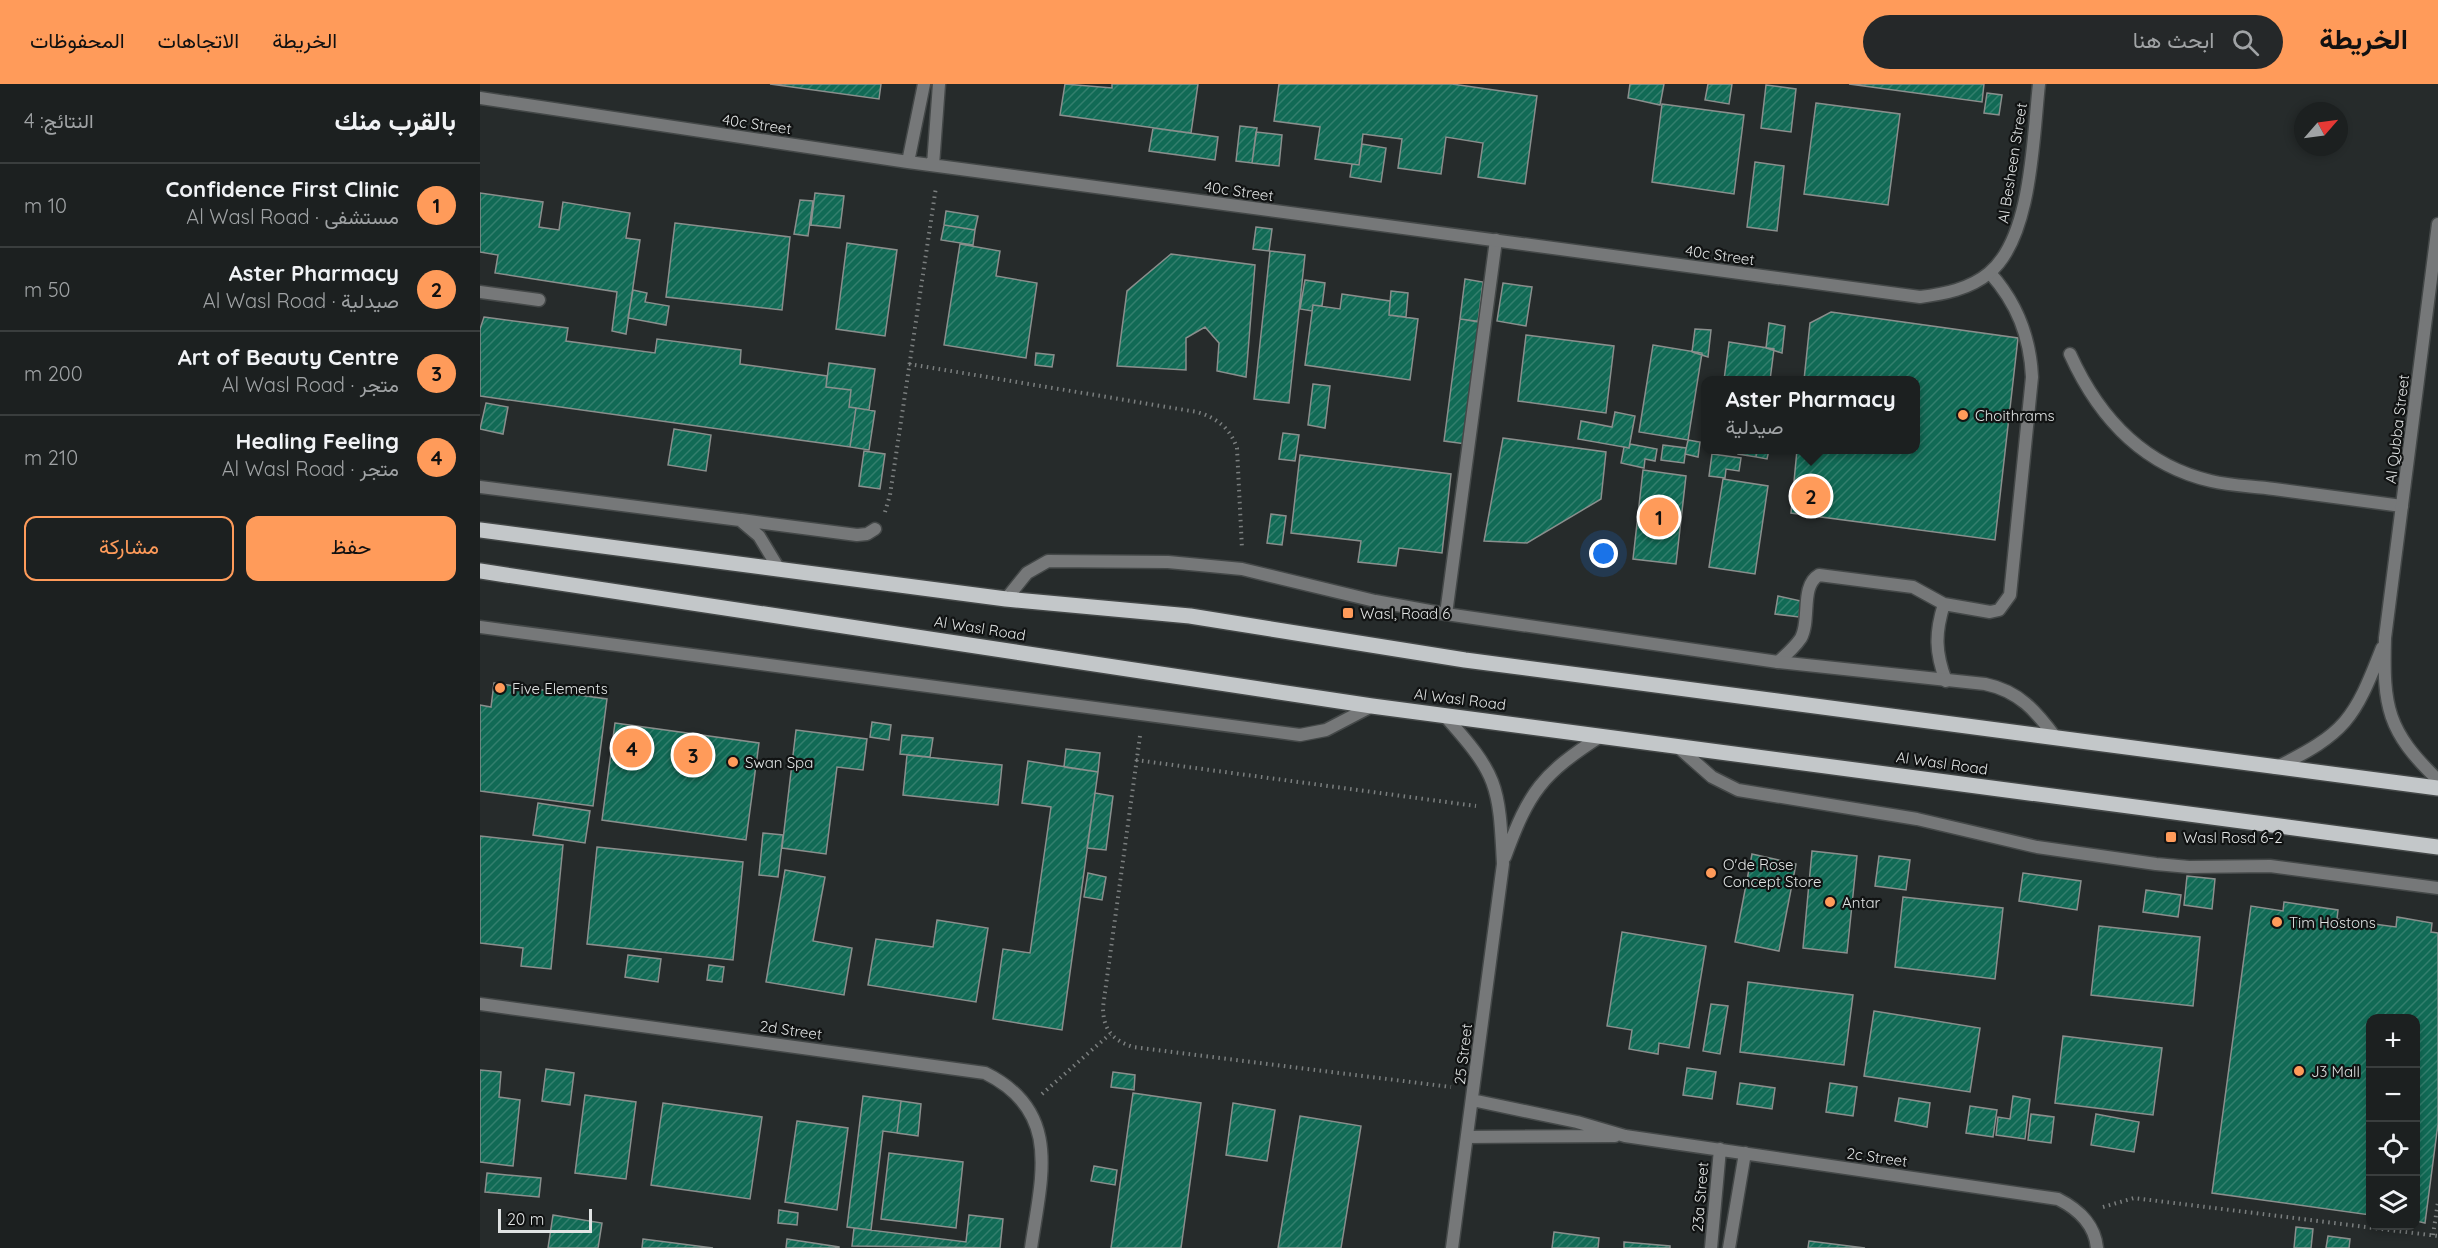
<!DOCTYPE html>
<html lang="ar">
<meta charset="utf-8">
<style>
body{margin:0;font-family:Quicksand,Vazirmatn,sans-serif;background:#252829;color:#f1f3f6;direction:rtl}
.controls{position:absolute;right:18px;bottom:18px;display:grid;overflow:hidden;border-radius:12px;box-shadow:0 3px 9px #0003}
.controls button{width:54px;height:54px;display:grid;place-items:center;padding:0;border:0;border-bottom:2px solid #3a3e3e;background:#1c2020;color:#f1f3f6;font:30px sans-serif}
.compass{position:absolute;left:1814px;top:18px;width:54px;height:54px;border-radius:50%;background:#1c2020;box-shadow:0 3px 9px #0003;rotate:62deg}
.scale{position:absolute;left:18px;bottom:15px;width:94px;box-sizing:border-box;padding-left:6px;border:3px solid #e0e3e3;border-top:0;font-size:16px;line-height:21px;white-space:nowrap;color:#e0e3e3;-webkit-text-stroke:4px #111313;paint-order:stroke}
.you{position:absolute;left:1124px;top:470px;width:21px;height:21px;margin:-15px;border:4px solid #fff;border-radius:50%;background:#1a73e8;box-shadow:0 0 0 9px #1a73e833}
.badge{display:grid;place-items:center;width:39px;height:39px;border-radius:50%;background:#ff9b5a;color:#111;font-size:20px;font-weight:700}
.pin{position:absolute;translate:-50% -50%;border:3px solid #fff;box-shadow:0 2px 6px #0006}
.popup{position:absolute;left:1221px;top:292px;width:219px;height:78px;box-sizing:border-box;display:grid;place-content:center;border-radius:12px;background:#1c2020;filter:drop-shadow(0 2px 4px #0005);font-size:20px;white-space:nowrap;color:#a0a3a5}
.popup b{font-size:22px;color:#f1f3f6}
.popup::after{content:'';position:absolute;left:50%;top:100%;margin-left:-12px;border:12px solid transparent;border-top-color:#1c2020}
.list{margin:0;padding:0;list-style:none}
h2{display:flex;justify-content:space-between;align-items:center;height:78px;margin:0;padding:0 24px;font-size:26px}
h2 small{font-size:20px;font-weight:400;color:#a0a3a5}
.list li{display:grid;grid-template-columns:39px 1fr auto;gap:18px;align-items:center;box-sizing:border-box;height:84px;padding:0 24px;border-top:2px solid #3a3e3e}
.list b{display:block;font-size:22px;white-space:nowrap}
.list p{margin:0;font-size:20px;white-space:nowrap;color:#a0a3a5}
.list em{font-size:20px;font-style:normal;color:#a0a3a5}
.actions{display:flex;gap:12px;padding:18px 24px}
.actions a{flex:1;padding:14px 0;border:2px solid #ff9b5a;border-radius:12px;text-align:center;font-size:21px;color:#ff9b5a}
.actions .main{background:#ff9b5a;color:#111}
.icon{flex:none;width:33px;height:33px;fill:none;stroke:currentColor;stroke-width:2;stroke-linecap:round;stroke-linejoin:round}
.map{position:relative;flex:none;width:1958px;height:1164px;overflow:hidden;direction:ltr}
header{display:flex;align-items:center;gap:36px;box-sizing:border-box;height:84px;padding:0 30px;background:#ff9b5a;color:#111}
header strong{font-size:28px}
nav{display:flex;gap:33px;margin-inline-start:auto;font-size:21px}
.search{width:420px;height:54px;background:#252829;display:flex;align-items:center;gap:15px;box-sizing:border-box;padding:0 21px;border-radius:33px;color:#a0a3a5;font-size:22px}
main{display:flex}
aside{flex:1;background:#1c2020}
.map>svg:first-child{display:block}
</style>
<header>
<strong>الخريطة</strong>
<div class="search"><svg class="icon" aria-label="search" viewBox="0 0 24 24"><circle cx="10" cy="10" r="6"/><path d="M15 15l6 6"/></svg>ابحث هنا</div>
<nav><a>الخريطة</a><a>الاتجاهات</a><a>المحفوظات</a></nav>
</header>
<main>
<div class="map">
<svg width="1958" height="1164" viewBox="0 0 1958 1164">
<defs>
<pattern id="building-hatch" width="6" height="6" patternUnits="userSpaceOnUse" patternTransform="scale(1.5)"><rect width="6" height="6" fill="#116a55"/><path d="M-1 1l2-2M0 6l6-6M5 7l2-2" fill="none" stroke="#337f6d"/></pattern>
</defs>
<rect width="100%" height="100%" fill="#262b2b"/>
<!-- building -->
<path fill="url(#building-hatch)" stroke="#8a8f8d" stroke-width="1.5" d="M290,0H401L399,15Z
M585,0L632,4V0H718L711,49L580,31Z
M799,0H972L1057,12L1045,100L998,93L1003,59L966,53L961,90L918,84L922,55L883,50L879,81L835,75L840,43L794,37Z
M1150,0H1184L1180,21L1148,14Z
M1228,0H1252L1249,20L1225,16Z
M1369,0H1504L1502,18Z
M1286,1L1316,5L1311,48L1281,44Z
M1507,9L1522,11L1519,31L1504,29Z
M1336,19L1420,30L1408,121L1324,110Z
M1182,20L1264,31L1254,110L1172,98Z
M760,42L777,44L772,79L756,77Z
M673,44L738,53L735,76L669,67Z
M776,48L802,51L799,82L772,79Z
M882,60L906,64L901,98L870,93L872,80L879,81Z
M1275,78L1304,82L1297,147L1267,143Z
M0,109L63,118L59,143L79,146L83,118L150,129L146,154L160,156L146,250L132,247L137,208L15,189L18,171L0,168Z
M335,109L364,112L360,144L331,141Z
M320,116L333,117L328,152L314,150Z
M466,127L498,132L495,146L464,141Z
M195,139L310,153L302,226L186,213Z
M464,141L495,146L493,161L461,156Z
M776,143L792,145L789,167L773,165Z
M367,159L417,166L405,252L356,245Z
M480,160L520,167L516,192L557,199L546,274L464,261Z
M790,167L825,171L809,319L774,315Z
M691,170L775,181L766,293L737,287L739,259L725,243L706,254V286L637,282L647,207Z
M985,195L1003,198L998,238L980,235Z
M825,196L845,199L842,222L833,221L832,227L820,225Z
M1023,199L1052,203L1046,242L1017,237Z
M153,206L167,209L165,218L189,222L186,241L148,234Z
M911,207L928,209L926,233L909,231Z
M862,210L910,217L909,231L938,235L930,296L825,281L833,221L860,225Z
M1351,228L1538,254L1515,456L1311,429L1317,366H1436V296H1324L1330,239Z
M4,233L88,244L86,257L175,269L177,255L261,266L260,280L347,292L346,303L371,306L369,323L376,324L370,363L0,312V245Z
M980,235L1003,238L986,360L964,357Z
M1289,239L1305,242L1302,269L1286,264Z
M1215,245L1231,246L1228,273L1212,268Z
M1046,251L1134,262L1126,329L1038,317Z
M1249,258L1294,265L1290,296H1244Z
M1173,261L1222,269L1208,356L1159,348Z
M556,269L574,271L572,283L555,281Z
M349,279L395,285L389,326L369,323L371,306L346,303Z
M833,300L850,302L845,344L828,341Z
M6,319L28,323L23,350L0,345Z
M376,324L395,327L389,366L370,363Z
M1135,328L1155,332L1149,364L1098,355L1101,337L1132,343Z
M194,345L231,351L226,387L188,381Z
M803,349L819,351L815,377L799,375Z
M1023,354L1126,368L1121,415L1047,459L1004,457Z
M1208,356L1220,358L1218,373L1205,370Z
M1150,360L1177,365L1175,377L1165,375L1164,384L1141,379L1144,363L1149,364Z
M1183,361L1206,364L1204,379L1181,376Z
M1258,366H1277L1276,373L1258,370Z
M1277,366H1289L1287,375L1276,373Z
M384,367L405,370L400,405L379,402Z
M1232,370L1261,374L1259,387L1246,385L1245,394L1229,392Z
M820,371L971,390L962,469L919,464L916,482L878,478L881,457L811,449Z
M1163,386L1206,392L1196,480L1153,475Z
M1243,395L1288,402L1275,490L1229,483Z
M791,430L806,432L802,461L787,459Z
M1298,512L1321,517L1319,533L1295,530Z
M14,599L127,615L113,722L0,707V621L11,623Z
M392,638L411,641L409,656L390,653Z
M135,639L279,659L266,756L122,736Z
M316,646L387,655L383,686L357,683L346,770L302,764Z
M422,651L453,654L450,673L420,670Z
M586,665L620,669L618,688L584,683Z
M427,671L522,681L518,721L423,711Z
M548,677L618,688L582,946L513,935L523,865L550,869L571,723L542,719Z
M615,709L633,712L626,766L607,764Z
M58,719L110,727L105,759L53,751Z
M283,749L303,751L298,793L279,791Z
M0,752L83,761L71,885L41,882L43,864L0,859Z
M117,763L263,778L253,876L107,860Z
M1332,767L1377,772L1367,869L1323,864Z
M1272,770L1316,780L1299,867L1255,858Z
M1399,772L1430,776L1426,806L1395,802Z
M305,786L345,793L333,857L372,864L364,911L286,898Z
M608,789L626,793L622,816L604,813Z
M1543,789L1601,797L1597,826L1539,817Z
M1707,792L1735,795L1732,825L1704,821Z
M1666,806L1701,811L1698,833L1663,828Z
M1423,813L1523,824L1515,895L1415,883Z
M1804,818L1858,826L1857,835L1916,843L1917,833L1952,839L1951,848L1958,849V1040L1945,1139L1936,1137V934H1890V1131L1732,1109L1771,822L1803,827Z
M457,836L508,844L496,918L388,901L396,855L453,863Z
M1619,842L1720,853L1713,922L1611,911Z
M1142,848L1226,862L1209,964L1179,959L1178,970L1149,965L1152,946L1127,942Z
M148,871L181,875L178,898L145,893Z
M229,881L244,883L242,898L227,896Z
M1268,898L1373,911L1364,981L1260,968Z
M1231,920L1248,922L1240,970L1223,967Z
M1394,927L1500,944L1490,1008L1384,992Z
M1583,952L1682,964L1673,1031L1575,1019Z
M1207,984L1236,988L1232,1015L1203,1011Z
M66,985L94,989L90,1021L62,1017Z
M0,986L21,988L19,1013L40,1016L33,1082L0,1078Z
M633,988L655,991L654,1006L631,1003Z
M1260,999L1295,1004L1292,1025L1257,1020Z
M1350,999L1377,1003L1373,1032L1346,1028Z
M653,1009L721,1019L701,1164H631Z
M105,1011L156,1018L146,1095L95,1089Z
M383,1012L421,1017L417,1049L403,1047L391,1146L367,1143Z
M1533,1012L1550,1015L1545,1055L1516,1051L1518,1033L1530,1035Z
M1419,1014L1450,1019L1447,1043L1415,1037Z
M421,1017L441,1020L438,1052L417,1049Z
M183,1019L282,1033L270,1115L171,1101Z
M753,1019L795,1026L787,1077L746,1071Z
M1490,1022L1517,1026L1513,1053L1486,1049Z
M1551,1030L1574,1033L1571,1059L1548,1056Z
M1616,1030L1659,1038L1654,1068L1611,1061Z
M820,1032L881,1042L861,1164H798Z
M317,1037L368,1044L357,1126L305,1118Z
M409,1069L483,1078L476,1144L401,1135Z
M614,1082L637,1086L635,1101L611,1097Z
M7,1089L61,1094L59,1113L5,1108Z
M299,1126L318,1129L317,1141L298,1139Z
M73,1131L122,1139L118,1164H68Z
M489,1131L523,1135L520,1164L372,1162L374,1144L486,1158Z
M1816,1143L1833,1145L1831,1164H1814Z
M1074,1148L1119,1154L1118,1164H1072Z
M1848,1152L1870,1155L1869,1164H1846Z
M163,1155L233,1164H162Z
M307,1155L359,1163V1164H306Z
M1329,1157L1385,1164H1328Z
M1144,1158L1190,1162V1164H1144Z"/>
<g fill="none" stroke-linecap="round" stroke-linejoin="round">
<!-- lane casing -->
<g stroke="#444848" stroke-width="15">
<path id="lane" d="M0,208L59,216
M1590,270C1618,332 1662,381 1731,397C1751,402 1773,402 1794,405C1837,411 1879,416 1922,422
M1464,520C1455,549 1455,568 1466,597
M966,530L1016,156
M1298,578C1306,571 1315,563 1321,554C1331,535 1320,502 1339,491L1433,503L1464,520L1510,528L1519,526L1530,511L1552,293C1550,252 1537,219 1510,189"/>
</g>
<!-- street casing -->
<g stroke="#444848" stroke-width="15">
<path id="street" d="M0,14L428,78L1440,213C1464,210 1490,205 1509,189C1552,154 1553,53 1559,0
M428,78L444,0
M453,81L459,0
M1958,140L1905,554C1903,623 1907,647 1958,696
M0,403L260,436L279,452L299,485
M261,436L377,451L387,450L395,445
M526,515L547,489L568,477L688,478L762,485L895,517L966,530L1298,578L1505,600C1539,607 1556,627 1576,654
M0,543L820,651L846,646L892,622
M964,631C1018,691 1019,700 1023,780L972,1164
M1198,663L1232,693L1258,706L1437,735L1557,763L1676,780L1709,783L1790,782L1958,804
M1795,684C1866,649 1874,636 1902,564
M1025,773C1049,707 1062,690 1121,652
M0,920L505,989C583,1027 561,1094 551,1164
M992,1016L1097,1038L1145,1052L1578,1115C1598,1125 1615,1141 1617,1164
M987,1053L1135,1052
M1231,1164L1240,1065
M1249,1164L1265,1069"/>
</g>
<!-- primary casing -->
<g stroke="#444848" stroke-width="18">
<path id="primary" d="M0,446L526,515L710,532L985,576L1958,704
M0,487L892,622L1958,763"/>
</g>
<!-- path -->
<path stroke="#7b7f7f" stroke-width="4" stroke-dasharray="1.5 4.5" stroke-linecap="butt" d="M429,280L717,328C737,334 750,344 757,364L762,465
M405,428L410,411L456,103
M660,652L623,923C623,945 632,956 653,963L971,1003
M656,676L996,722
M562,1010L630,950
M1623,1123L1654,1114L1958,1152
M1953,1151L1958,1118"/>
<!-- lane -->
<use href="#lane" stroke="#767879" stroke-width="12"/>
<!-- street -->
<use href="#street" stroke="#767879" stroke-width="12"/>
<!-- primary -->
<use href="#primary" stroke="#c3c7c9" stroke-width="15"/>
</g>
<!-- markers -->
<g fill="#ff9b5a" stroke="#111313" stroke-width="2">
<circle cx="1483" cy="331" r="6"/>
<rect x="862" y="523" width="12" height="12" rx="3"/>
<circle cx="20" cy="604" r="6"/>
<circle cx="253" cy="678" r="6"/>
<rect x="1685" y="747" width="12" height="12" rx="3"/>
<circle cx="1231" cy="789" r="6"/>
<circle cx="1350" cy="818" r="6"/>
<circle cx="1797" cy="838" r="6"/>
<circle cx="1819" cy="987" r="6"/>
</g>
<g text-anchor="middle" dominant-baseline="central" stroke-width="4.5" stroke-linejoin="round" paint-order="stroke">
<!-- street labels -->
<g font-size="15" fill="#e0e3e3" stroke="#111313">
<text transform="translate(277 40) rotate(8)">40c Street</text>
<text transform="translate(1532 79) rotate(-81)">Al Besheen Street</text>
<text transform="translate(759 107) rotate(8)">40c Street</text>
<text transform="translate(1240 171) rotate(8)">40c Street</text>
<text transform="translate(1917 345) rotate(-83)">Al Qubba Street</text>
<text transform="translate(500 544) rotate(9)">Al Wasl Road</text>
<text transform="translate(980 615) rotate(7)">Al Wasl Road</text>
<text transform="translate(1462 679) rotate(8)">Al Wasl Road</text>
<text transform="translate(311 946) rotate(8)">2d Street</text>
<text transform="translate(983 970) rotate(-83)">25 Street</text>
<text transform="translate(1397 1073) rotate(8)">2c Street</text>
<text transform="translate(1220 1113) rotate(-85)">23a Street</text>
</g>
<!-- poi labels -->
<g font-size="15" fill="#e0e3e3" stroke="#111313" text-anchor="start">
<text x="1495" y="331">Choithrams</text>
<text x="880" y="529">Wasl, Road 6</text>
<text x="32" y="604">Five Elements</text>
<text x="265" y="678">Swan Spa</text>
<text x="1703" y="753">Wasl Rosd 6-2</text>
<text x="1243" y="780">O'de Rose<tspan x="1243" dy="17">Concept Store</tspan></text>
<text x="1362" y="818">Antar</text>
<text x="1809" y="838">Tim Hostons</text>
<text x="1831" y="987">J3 Mall</text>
</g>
</g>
</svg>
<div class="controls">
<button>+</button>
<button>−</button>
<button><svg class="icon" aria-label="locate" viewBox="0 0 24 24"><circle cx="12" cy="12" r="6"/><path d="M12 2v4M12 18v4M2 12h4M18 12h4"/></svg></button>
<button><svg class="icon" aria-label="layers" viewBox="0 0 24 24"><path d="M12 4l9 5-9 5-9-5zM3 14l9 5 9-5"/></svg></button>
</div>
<svg class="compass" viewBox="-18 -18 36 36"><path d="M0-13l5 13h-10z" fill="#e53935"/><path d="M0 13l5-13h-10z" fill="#a0a3a5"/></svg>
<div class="scale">20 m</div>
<div class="you"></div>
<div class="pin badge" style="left:1179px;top:433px">1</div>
<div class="pin badge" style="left:1331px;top:412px">2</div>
<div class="popup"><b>Aster Pharmacy</b>صيدلية</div>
<div class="pin badge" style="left:213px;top:671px">3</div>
<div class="pin badge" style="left:152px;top:664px">4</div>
</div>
<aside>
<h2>بالقرب منك<small>النتائج: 4</small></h2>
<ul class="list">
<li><span class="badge">1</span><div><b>Confidence First Clinic</b><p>مستشفى · Al Wasl Road</p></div><em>10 m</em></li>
<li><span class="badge">2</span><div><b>Aster Pharmacy</b><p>صيدلية · Al Wasl Road</p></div><em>50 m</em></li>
<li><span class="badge">3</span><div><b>Art of Beauty Centre</b><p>متجر · Al Wasl Road</p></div><em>200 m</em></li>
<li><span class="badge">4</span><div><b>Healing Feeling</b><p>متجر · Al Wasl Road</p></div><em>210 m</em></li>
</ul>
<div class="actions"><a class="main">حفظ</a><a>مشاركة</a></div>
</aside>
</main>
